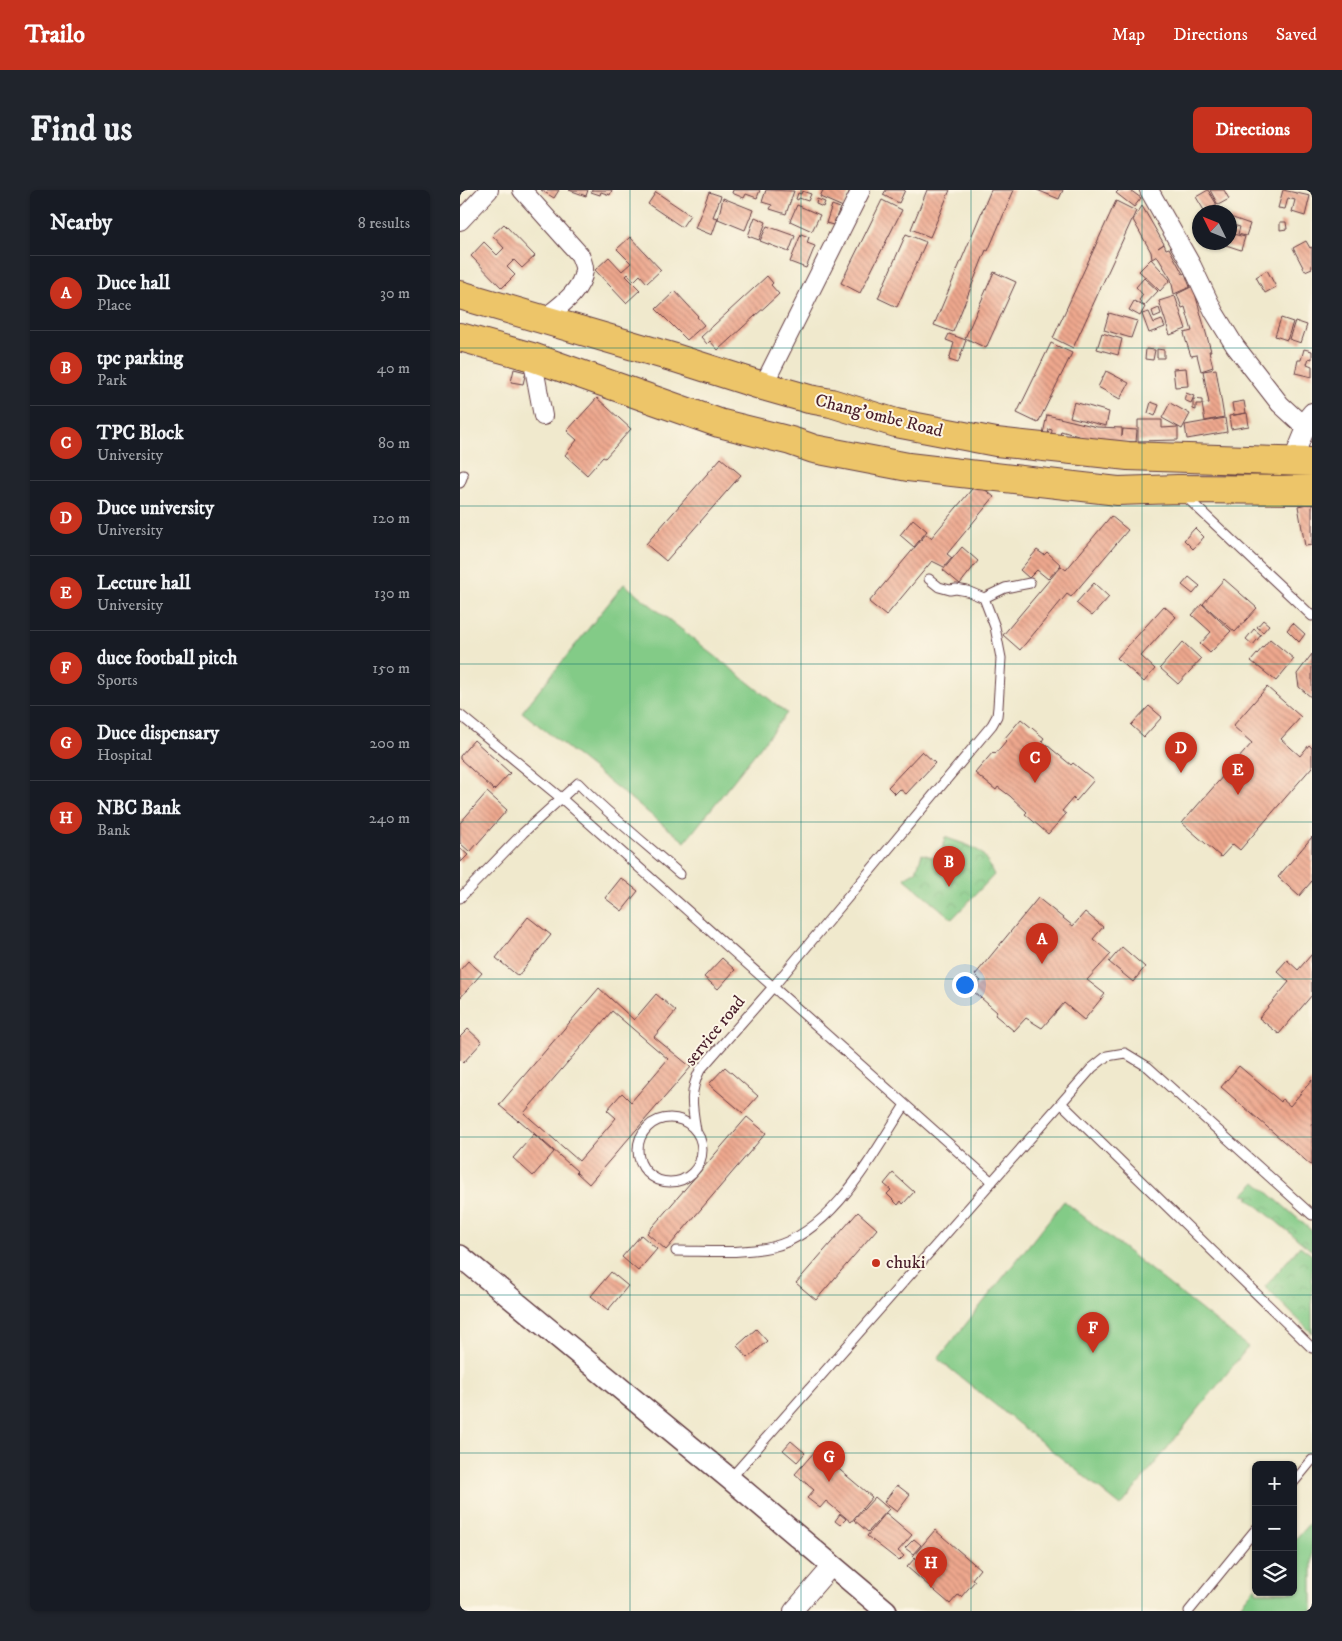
<!DOCTYPE html>
<meta charset="utf-8">
<style>
body{margin:0;font-family:"IM FELL DW Pica",serif;background:#20242c;color:#f1f3f6}
.controls{position:absolute;right:15px;bottom:15px;display:grid;overflow:hidden;border-radius:8px;box-shadow:0 1px 4px #0004}
.controls button{width:45px;height:45px;display:grid;place-items:center;padding:0;border:0;border-bottom:1px solid #363941;background:#171b24;color:#f1f3f6;font:25px sans-serif}
.compass{position:absolute;left:732px;top:15px;width:45px;height:45px;border-radius:50%;background:#171b24;box-shadow:0 1px 4px #0004;rotate:313deg}
.you{position:absolute;left:504px;top:794px;width:18px;height:18px;margin:-12px;border:4px solid #fff;border-radius:50%;background:#1a73e8;box-shadow:0 0 0 8px #1a73e833}
.badge{display:grid;place-items:center;width:32px;height:32px;border-radius:50%;background:#c8321e;color:#fff;font-size:16px;font-weight:700}
.pin{position:absolute;translate:-50% -41px;filter:drop-shadow(0 1px 2px #0008)}
.pin::after{content:'';position:absolute;top:26px;width:18px;height:15px;background:inherit;clip-path:polygon(0 0,100% 0,50% 100%)}
.list{margin:0;padding:0;list-style:none}
h2{display:flex;justify-content:space-between;align-items:center;height:65px;margin:0;padding:0 20px;font-size:21px}
h2 small{font-size:16px;font-weight:400;color:#9ea1a6}
.list li{display:grid;grid-template-columns:32px 1fr auto;gap:15px;align-items:center;box-sizing:border-box;height:75px;padding:0 20px;border-top:1px solid #363941}
.list b{display:block;font-size:19px;white-space:nowrap}
.list p{margin:0;font-size:16px;white-space:nowrap;color:#9ea1a6}
.list em{font-size:16px;font-style:normal;color:#9ea1a6}
.icon{flex:none;width:28px;height:28px;fill:none;stroke:currentColor;stroke-width:2;stroke-linecap:round;stroke-linejoin:round}
.map{position:relative;flex:none;width:852px;height:1421px;overflow:hidden;border-radius:8px}
header{display:flex;align-items:center;gap:30px;box-sizing:border-box;height:70px;padding:0 25px;background:#c8321e;color:#fff}
header strong{font-size:24px}
nav{display:flex;gap:28px;margin-inline-start:auto;font-size:18px}
.intro{display:flex;align-items:center;justify-content:space-between;box-sizing:border-box;height:120px;padding:0 30px}
h1{margin:0;font-size:35px}
.button{padding:12px 22px;border-radius:8px;background:#c8321e;color:#fff;font-size:18px;font-weight:700}
main{display:flex;gap:30px;padding:0 30px}
aside{flex:1;background:#171b24;border-radius:8px;box-shadow:0 1px 4px #0004}
.map>svg:first-child{display:block}
</style>
<header>
<strong>Trailo</strong>
<nav><a>Map</a><a>Directions</a><a>Saved</a></nav>
</header>
<div class="intro"><h1>Find us</h1><a class="button">Directions</a></div>
<main>
<aside>
<h2>Nearby<small>8 results</small></h2>
<ul class="list">
<li><span class="badge">A</span><div><b>Duce hall</b><p>Place</p></div><em>30 m</em></li>
<li><span class="badge">B</span><div><b>tpc parking</b><p>Park</p></div><em>40 m</em></li>
<li><span class="badge">C</span><div><b>TPC Block</b><p>University</p></div><em>80 m</em></li>
<li><span class="badge">D</span><div><b>Duce university</b><p>University</p></div><em>120 m</em></li>
<li><span class="badge">E</span><div><b>Lecture hall</b><p>University</p></div><em>130 m</em></li>
<li><span class="badge">F</span><div><b>duce football pitch</b><p>Sports</p></div><em>150 m</em></li>
<li><span class="badge">G</span><div><b>Duce dispensary</b><p>Hospital</p></div><em>200 m</em></li>
<li><span class="badge">H</span><div><b>NBC Bank</b><p>Bank</p></div><em>240 m</em></li>
</ul>
</aside>
<div class="map">
<svg width="852" height="1421" viewBox="0 0 852 1421">
<defs>
<pattern id="park-crowns" width="20" height="18" patternUnits="userSpaceOnUse" patternTransform="scale(1.25)"><rect width="20" height="18" fill="#83cb87"/><path d="M2 6a3 3 0 1 1 6 0M12 15a3 3 0 1 1 6 0" fill="none" stroke="#73ae75"/></pattern>
<pattern id="building-back-hatch" width="6" height="6" patternUnits="userSpaceOnUse" patternTransform="scale(1.25)"><rect width="6" height="6" fill="#eea88e"/><path d="M-1 5l2 2M0 0l6 6M5-1l2 2" fill="none" stroke="#c38874"/></pattern>
</defs>
<rect width="100%" height="100%" fill="#fcf5e5"/>
<filter id="ink" filterUnits="userSpaceOnUse"><feTurbulence type="fractalNoise" baseFrequency=".02" numOctaves="2"/><feDisplacementMap in="SourceGraphic" scale="10" xChannelSelector="R" yChannelSelector="G"/><feConvolveMatrix kernelMatrix="1 2 1 2 8 2 1 2 1" color-interpolation-filters="sRGB"/></filter>
<filter id="wash" filterUnits="userSpaceOnUse"><feTurbulence type="fractalNoise" baseFrequency=".0096" numOctaves="4" result="noise"/><feDisplacementMap in="SourceGraphic" scale="20" xChannelSelector="R" yChannelSelector="G"/><feGaussianBlur stdDeviation="1.12" result="paint"/><feColorMatrix in="noise" values="0 0 0 0 0 0 0 0 0 0 0 0 0 0 0 0 0 1.4 0 .05"/><feComposite in="paint" operator="in"/></filter>
<g filter="url(#wash)">
<rect width="100%" height="100%" fill="#f0e9cd"/>
<!-- grass -->
<path fill="#83cb87" stroke="#667559" d="M164,394L327,523L225,652L62,522Z
M604,1011L788,1157L661,1316L478,1169Z
M852,1330V1421H775L796,1396V1402H833V1352Z"/>
<!-- park -->
<path fill="url(#park-crowns)" stroke="#667559" d="M485,647C496,652 517,656 524,666C528,672 531,679 534,685L492,729L444,688L456,681L462,664L480,669Z
M796,992L852,1041V1061L788,1008L790,1006L783,1005Z
M840,1056L852,1065V1143L805,1097Z"/>
<g id="blocks">
<!-- building -->
<path fill="url(#building-back-hatch)" fill-rule="evenodd" d="M81,0H99L94,8Z
M109,0H128L126,6Z
M132,0H152L150,5L141,2L140,5L131,2Z
M273,0H300L297,8L286,4L284,8L272,3Z
M306,0L334,1L326,24L310,19L312,15L302,12Z
M363,0H390L383,17L360,7Z
M426,0H445L439,13L423,5Z
M467,0H490L470,47L451,39Z
M531,0H554L528,61L526,60L493,142L474,135Z
M577,0H603L599,9Z
M659,0H670L681,8L674,17L656,3Z
M748,0L757,15L745,22L736,7Z
M750,0H764L769,9L758,15Z
M823,0L850,6L845,26L832,22L835,10L828,8L825,19L818,18Z
M342,1L351,4L348,11L339,8L338,10L336,9L338,3L341,4Z
M196,2L230,25L222,37L188,14Z
M249,2L261,6L253,27L258,28L252,45L235,38Z
M263,8L293,20L285,40L258,29Z
M357,9L365,12L363,17L356,14Z
M422,10L442,20L400,103L381,93Z
M656,11L676,21L613,158L593,148Z
M337,15L360,25L352,41L330,31Z
M372,15L380,18L373,35L366,33Z
M682,16L704,54L698,58L704,54L706,59L709,58L723,84L725,83L730,97L714,104L711,89L697,66L692,69L691,62L673,30Z
M295,27L306,32L299,50L288,46Z
M770,27L790,34L786,46L778,44L780,37L769,34Z
M820,32H826L827,39L820,40Z
M44,34L75,66L62,78L54,70L47,77L55,85L42,98L11,66L24,52L37,65L44,58L32,45Z
M307,36L335,46L329,62L300,51Z
M769,43L785,47L781,60L763,54V52H769Z
M341,44L349,47L347,53L355,56L346,78L330,72Z
M446,44L466,52L437,117L418,108Z
M170,47L201,80L187,93L180,85L174,91L168,84L166,86L180,100L166,113L135,80L149,67L162,81L171,73L157,59Z
M846,51L850,58L852,57V78L845,81L833,58Z
M691,69L710,90L700,101L679,81Z
M807,80L816,97L805,103L796,87Z
M534,82L556,92L526,158L505,148Z
M307,86L313,93L311,95L319,104L258,160L250,151L247,154L241,147Z
M684,88L698,101L684,116L679,110L683,105L676,97Z
M733,96L751,161H749L753,177L741,181L737,165L731,166L726,151L724,143L732,141L725,117L722,118L717,104Z
M215,101L238,126L237,127L244,135L227,150L196,119Z
M715,106L726,139L710,145L699,111Z
M674,111L685,117L680,126L669,120Z
M699,118L701,124L694,127L692,121Z
M689,122L694,133L702,130L705,137L689,143L682,124Z
M649,123L677,131L671,148L644,140Z
M821,128L833,132L827,150L815,146Z
M835,131L847,135L841,153L829,149Z
M642,143L662,149L658,165L637,159Z
M489,144L506,150L498,173L489,170L494,153L486,150Z
M591,153L612,163L578,233L557,223Z
M686,159L695,160L693,170L685,169Z
M697,159L704,160V168H697Z
M844,159L852,161V169L849,168L847,174L852,176V187L835,183L838,170H841Z
M726,178L728,196L715,197L713,179Z
M54,179L66,182L63,194L51,192Z
M756,179L764,227L745,231L742,214L749,213L743,181Z
M646,181L669,193L660,209L638,197Z
M726,203L734,206L731,213L724,210Z
M137,208L171,239L145,268L143,267L127,285L105,265L117,250L107,241Z
M733,209L742,210V214H736V220L733,219Z
M784,211L786,223L774,225L772,213Z
M614,212L649,222L646,236L610,227Z
M691,212L699,215L695,226L688,223Z
M710,213L730,224L722,239L702,228Z
M787,223L789,236L771,239L769,226Z
M587,225L637,237L662,238V246L663,239L677,240L676,252L632,250L601,241L599,250L591,248L592,240L589,239L588,245L583,244Z
M765,228L767,242L727,249L725,235Z
M678,230H702V238L718,237V250L678,251Z
M261,268L281,285L206,371L186,354Z
M517,293L534,307L487,364L492,368L484,377L472,371L426,426L409,412L466,344L471,348Z
M852,313V355L845,356L838,316Z
M651,326L668,340L611,407L607,404L560,460L543,445L601,376L606,380Z
M453,329L467,341L454,357L440,345Z
M735,338L744,347L733,359L724,350Z
M502,357L518,371L500,394L483,380Z
M577,360L584,365L587,362L601,375L588,389L577,380L569,388L560,380Z
M729,387L740,396L733,404L722,395Z
M764,389L797,418L775,442L743,414Z
M634,393L649,407L632,426L616,413Z
M742,414L771,441L750,463L740,454L751,442L732,425Z
M704,416L716,427L681,466L695,479L684,492L657,468Z
M803,430L809,435L803,442L797,437Z
M833,433L845,444L839,452L827,440Z
M794,439L801,445L793,455L786,449Z
M810,449L834,469L816,491L791,471Z
M723,452L741,469L718,494L700,478Z
M852,464V508L839,497L837,484Z
M807,497L841,527L821,549L840,566L849,555L852,558V577L780,660L773,654L761,667L722,633L792,553L773,536Z
M689,516L702,527L684,547L671,535Z
M561,529L584,548L582,551L611,575L613,573L634,590L616,611L613,608L602,621L606,624L588,644L565,624L567,622L550,606L538,597L536,600L515,583L533,562L535,564L546,551L544,549Z
M14,550L50,583L34,600L0,569V566Z
M462,561L475,573L446,604L440,599L435,604L428,597Z
M27,602L47,620L10,662L0,653V633Z
M852,647V691L839,706L818,687Z
M0,658L8,665L0,673Z
M161,688L178,701L162,721L145,708Z
M578,708L613,736L625,722L643,737L633,749L651,764L627,790L645,804L624,830L604,813L582,838L566,828L554,841L535,825L537,822L513,801L521,791L515,785Z
M68,727L91,745L58,786L36,768Z
M662,757L685,777L673,792L649,772Z
M852,764V805L819,844L799,828L829,792L817,781L827,770L838,780Z
M262,768L275,780L258,799L244,787Z
M8,771L22,783L0,808V780Z
M139,798L174,830L196,804L216,821L194,847L231,877L129,994L116,982L117,981L59,930L58,931L39,915ZM152,821L208,869L171,912L162,903L147,920L156,928L119,971L64,923Z
M8,839L22,852L3,873L0,870V847Z
M779,876L821,912L822,909L830,916L852,890V933L851,934L852,936V976L761,897Z
M265,877L298,906L283,923L249,894Z
M287,927L306,943L206,1060L187,1043Z
M74,944L94,962L73,986L53,968Z
M433,983L454,1002L443,1014L441,1011L438,1015L427,1004L431,1000L424,994Z
M398,1022L417,1039L356,1110L336,1093Z
M181,1045L197,1059L178,1081L162,1067Z
M151,1082L168,1096L148,1120L131,1106Z
M296,1139L307,1151L288,1168L277,1156Z
M331,1251L345,1263L337,1272L323,1260Z
M356,1260L412,1307L391,1332L366,1311L360,1318L347,1308L354,1300L335,1284Z
M437,1295L450,1305L437,1322L424,1312Z
M415,1307L429,1319L408,1342L394,1330Z
M426,1323L452,1345L438,1361L444,1366L439,1371L407,1346Z
M380,1324L386,1329L380,1335L375,1331Z
M475,1340L520,1379L512,1389L515,1391L501,1407L498,1405L490,1414L447,1377L455,1368L453,1366Z
M454,1349L461,1355L453,1364L445,1358Z"/>
</g>
</g>
<g filter="url(#ink)">
<use href="#blocks" fill-opacity="0" stroke="#633d43" stroke-width="1"/>
<g fill="none" stroke-linecap="round" stroke-linejoin="round">
<!-- service casing -->
<g stroke="#633d43" stroke-width="11">
<path id="service" d="M0,293L3,285
M725,306L852,426
M469,389L479,397L490,400L496,399L507,401L524,408L545,398L570,393
M0,525L101,608L532,992
M0,708L63,643L118,593C150,626 186,654 220,684
M601,913L852,1158
M178 960a32 32 0 1 1 64 0a32 32 0 1 1-64 0Z
M236,940C232,916 229,902 240,880L313,797L532,535L537,526L538,517L541,468L535,437L524,408
M216,1061C247,1061 281,1064 312,1057C373,1042 413,964 445,915
M270,1289L632,878L647,866L665,863L688,877L852,1025
M833,1293L852,1270
M729,1421L796,1339"/>
</g>
<!-- minor casing -->
<g stroke="#633d43" stroke-width="20">
<path id="minor" d="M62,0L120,65C121,69 125,76 124,80C122,102 98,117 82,130
M689,0L732,76L754,122L775,156L820,214L846,238
M0,31L29,0
M72,167L83,226
M303,196L401,0
M836,272V262L846,238L843,233L852,222
M333,1421L372,1376"/>
</g>
<!-- tertiary casing -->
<g stroke="#633d43" stroke-width="24">
<path id="tertiary" d="M0,1066L270,1289L426,1421"/>
</g>
<!-- primary casing -->
<g stroke="#633d43" stroke-width="30">
<path id="primary" d="M0,105L215,168L303,196L349,209L371,213L436,233L536,252L668,266L852,272
M0,147L72,167L259,233L331,251L354,259L448,277L658,301L718,299L852,300"/>
</g>
<!-- service -->
<use href="#service" stroke="#fff" stroke-width="9"/>
<!-- minor -->
<use href="#minor" stroke="#fff" stroke-width="18"/>
<!-- tertiary -->
<use href="#tertiary" stroke="#fff" stroke-width="21"/>
<!-- primary -->
<use href="#primary" stroke="#edc569" stroke-width="28"/>
</g>
</g>
<!-- grid -->
<path fill="none" stroke="#0f766e" stroke-width="1" stroke-opacity="0.55" d="M170,0V1421M341,0V1421M511,0V1421M682,0V1421M0,158H852M0,316H852M0,474H852M0,632H852M0,789H852M0,947H852M0,1105H852M0,1263H852"/>
<!-- markers -->
<circle fill="#c8321e" stroke="#fcf5e5" stroke-width="2" cx="416" cy="1073" r="5"/>
<g text-anchor="middle" dominant-baseline="central" stroke-width="4" stroke-linejoin="round" paint-order="stroke">
<!-- street labels -->
<g font-size="18" fill="#4a1f2b" stroke="#fcf5e5">
<text transform="translate(419 226) rotate(14)">Chang'ombe Road</text>
<text transform="translate(255 841) rotate(-51)">service road</text>
</g>
<!-- poi labels -->
<g font-size="18" fill="#4a1f2b" stroke="#fcf5e5" text-anchor="start">
<text x="426" y="1073">chuki</text>
</g>
</g>
</svg>
<div class="controls">
<button>+</button>
<button>−</button>
<button><svg class="icon" aria-label="layers" viewBox="0 0 24 24"><path d="M12 4l9 5-9 5-9-5zM3 14l9 5 9-5"/></svg></button>
</div>
<svg class="compass" viewBox="-18 -18 36 36"><path d="M0-13l5 13h-10z" fill="#e53935"/><path d="M0 13l5-13h-10z" fill="#9ea1a6"/></svg>
<div class="you"></div>
<div class="pin badge" style="left:582px;top:774px">A</div>
<div class="pin badge" style="left:489px;top:697px">B</div>
<div class="pin badge" style="left:575px;top:593px">C</div>
<div class="pin badge" style="left:721px;top:583px">D</div>
<div class="pin badge" style="left:778px;top:605px">E</div>
<div class="pin badge" style="left:633px;top:1163px">F</div>
<div class="pin badge" style="left:369px;top:1292px">G</div>
<div class="pin badge" style="left:471px;top:1398px">H</div>
</div>
</main>
